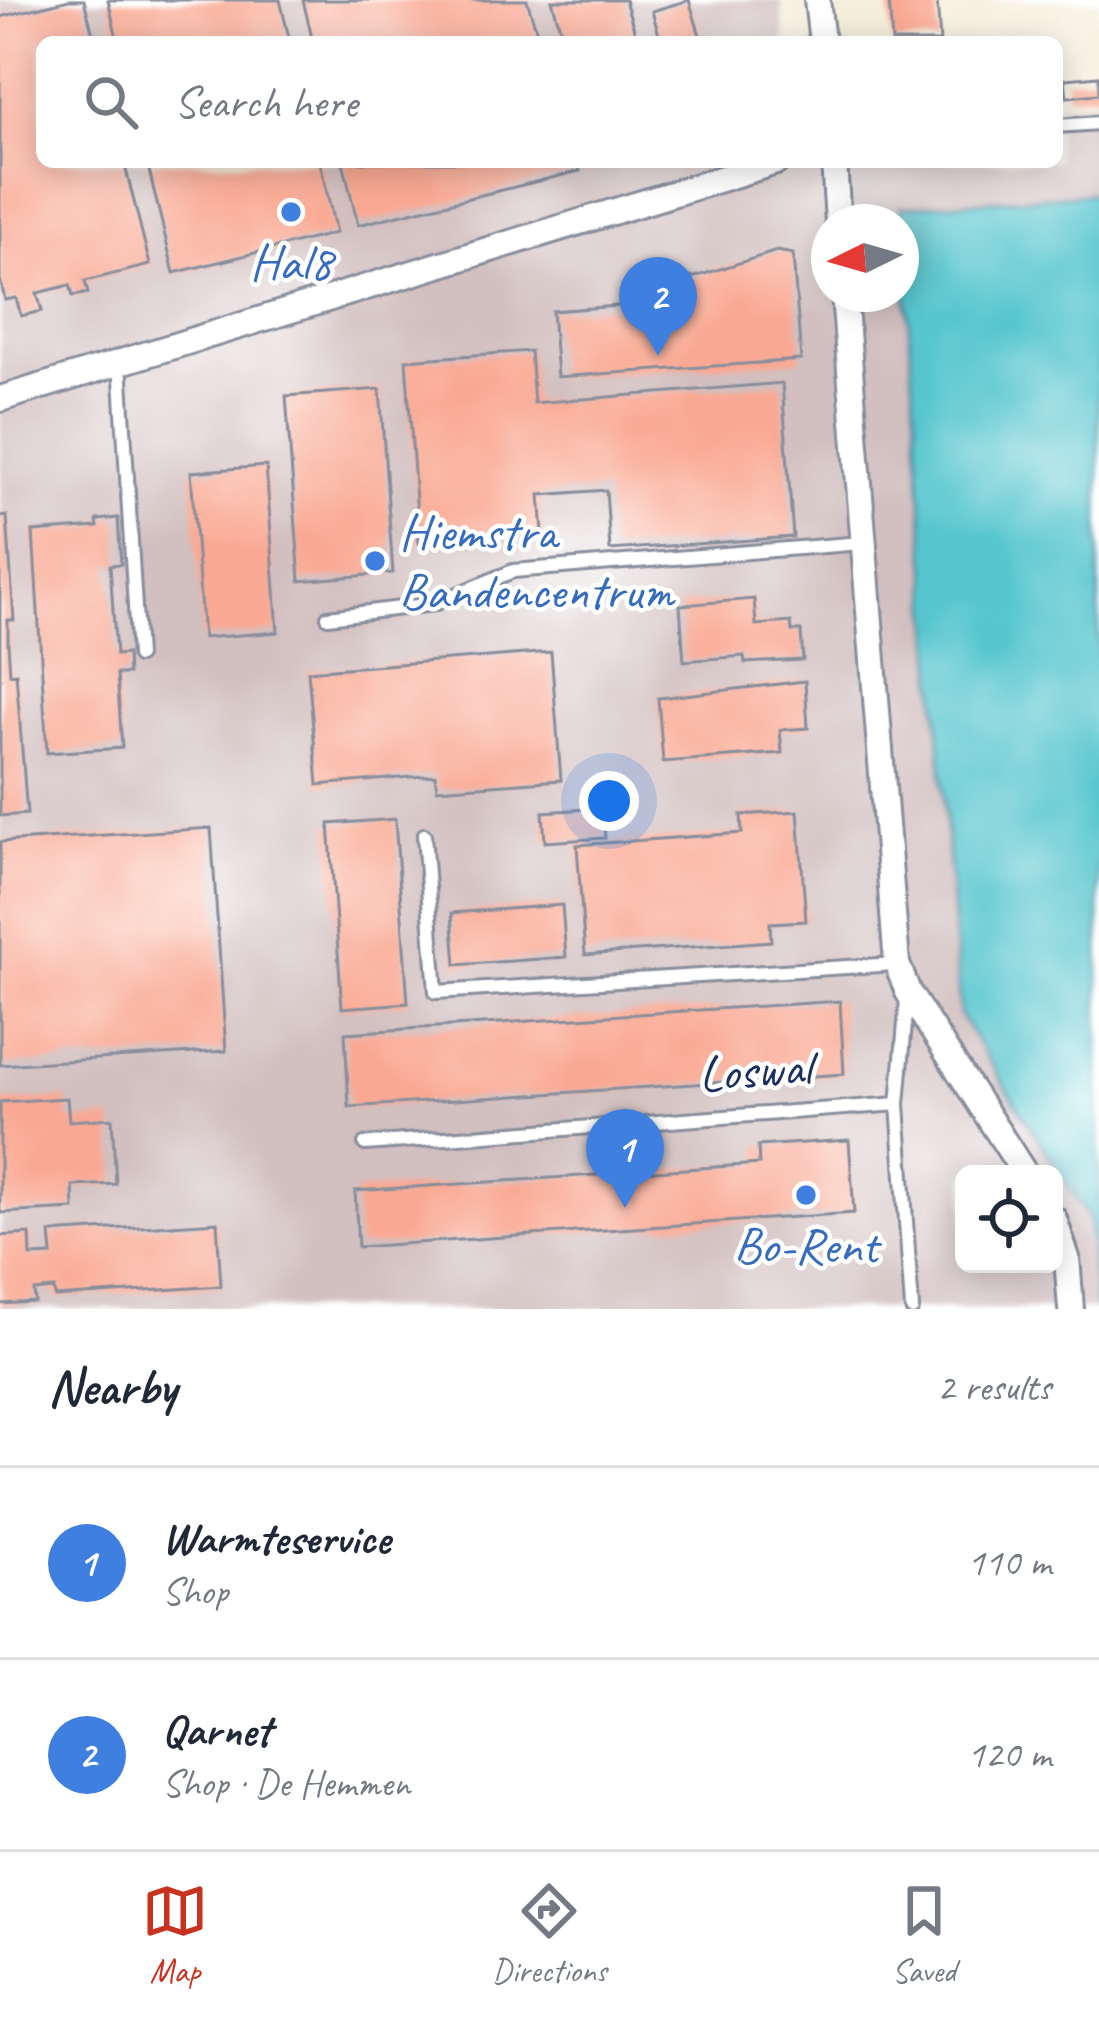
<!DOCTYPE html>
<meta charset="utf-8">
<style>
body{margin:0;font-family:Caveat,sans-serif;background:#f2f2f3;color:#1f2937}
.controls{position:absolute;right:36px;bottom:36px;display:grid;overflow:hidden;border-radius:18px;box-shadow:0 6px 30px #0003}
.controls button{width:108px;height:108px;display:grid;place-items:center;padding:0;border:0;border-bottom:3px solid #e0e1e3;background:#fff;color:#1f2937;font:60px sans-serif}
.compass{position:absolute;left:811px;top:204px;width:108px;height:108px;border-radius:50%;background:#fff;box-shadow:0 6px 30px #0003;rotate:265deg}
.you{position:absolute;left:609px;top:801px;width:42px;height:42px;margin:-30px;border:9px solid #fff;border-radius:50%;background:#1a73e8;box-shadow:0 0 0 18px #1a73e833}
.badge{display:grid;place-items:center;width:78px;height:78px;border-radius:50%;background:#c8321e;color:#fff;font-size:39px;font-weight:700}
.pin{position:absolute;translate:-50% -99px;filter:drop-shadow(0 3px 6px #0008)}
.pin::after{content:'';position:absolute;top:63px;width:42px;height:36px;background:inherit;clip-path:polygon(0 0,100% 0,50% 100%)}
.list{margin:0;padding:0;list-style:none}
h2{display:flex;justify-content:space-between;align-items:center;height:156px;margin:0;padding:0 48px;font-size:51px}
h2 small{font-size:39px;font-weight:400;color:#747a83}
.list li{display:grid;grid-template-columns:78px 1fr auto;gap:36px;align-items:center;box-sizing:border-box;height:192px;padding:0 48px;border-top:3px solid #e0e1e3}
.list b{display:block;font-size:45px;white-space:nowrap}
.list p{margin:0;font-size:39px;white-space:nowrap;color:#747a83}
.list em{font-size:39px;font-style:normal;color:#747a83}
.icon{flex:none;width:66px;height:66px;fill:none;stroke:currentColor;stroke-width:2;stroke-linecap:round;stroke-linejoin:round}
.map{position:relative;flex:none;width:1099px;height:1309px;overflow:hidden}
.search{position:absolute;background:#fff;box-shadow:0 6px 30px #0003;left:36px;right:36px;top:36px;height:132px;display:flex;align-items:center;gap:30px;box-sizing:border-box;padding:0 42px;border-radius:18px;color:#747a83;font-size:45px}
.sheet{height:540px;background:#fff}
nav{display:flex;justify-content:space-around;align-items:center;box-sizing:border-box;height:168px;border-top:3px solid #e0e1e3;background:#fff;font-size:33px;color:#747a83}
nav a{display:grid;justify-items:center;gap:6px}
nav .on{color:#c8321e}
.map>svg:first-child{display:block}
</style>
<div class="map">
<svg width="1099" height="1309" viewBox="0 0 1099 1309">
<rect width="100%" height="100%" fill="#fff"/>
<filter id="ink" filterUnits="userSpaceOnUse"><feTurbulence type="fractalNoise" baseFrequency=".00833" numOctaves="2"/><feDisplacementMap in="SourceGraphic" scale="24" xChannelSelector="R" yChannelSelector="G"/><feConvolveMatrix kernelMatrix="1 2 1 2 8 2 1 2 1" color-interpolation-filters="sRGB"/></filter>
<filter id="wash" filterUnits="userSpaceOnUse"><feTurbulence type="fractalNoise" baseFrequency=".004" numOctaves="4" result="noise"/><feDisplacementMap in="SourceGraphic" scale="48" xChannelSelector="R" yChannelSelector="G"/><feGaussianBlur stdDeviation="2.7" result="paint"/><feColorMatrix in="noise" values="0 0 0 0 0 0 0 0 0 0 0 0 0 0 0 0 0 1.4 0 .05"/><feComposite in="paint" operator="in"/></filter>
<g filter="url(#wash)">
<rect width="100%" height="100%" fill="#f5eedb"/>
<!-- industrial -->
<path fill="#d2bfbf" fill-rule="evenodd" d="M0,0H781L784,42H42V162H1057V104L1099,101V1309H0ZM829,222H901V294H829ZM964,1174H1054V1264H964Z"/>
<!-- water -->
<path fill="#59c6cf" stroke="#3a7a96" stroke-width="3" d="M1099,193V1309H1096L1089,1219L960,1015L900,207Z"/>
<g id="blocks">
<!-- building -->
<path fill="#f9a993" d="M69,0H84L95,42H42V162H124L150,265L85,281L88,293L73,296L70,285L37,293L42,311L21,316L16,298L5,300L0,279V17Z
M108,0H280L290,42H118Z
M303,0H527L540,42H313Z
M552,0H625L638,42H564Z
M689,0L702,42H661L652,11Z
M889,0H937L940,42H892Z
M1099,76V94L1067,97L1065,79Z
M147,162H320L336,233L174,273Z
M343,162H577L580,171L358,225Z
M777,251L793,254L801,360L557,377L552,311L670,302L668,279L695,277Z
M530,351L534,403L782,383L793,537L610,550L606,490L540,495L543,533L419,543L406,360Z
M380,389L393,573L300,581L286,396Z
M266,466L278,632L203,638L191,472Z
M7,516L14,620H8V643L10,674L16,673L27,814L0,816V517Z
M118,518L121,564L110,565L116,655L127,654L128,674H117L122,748L47,753L33,532L98,527L97,520Z
M754,599L756,625L791,622L792,631H801L803,660L745,663L744,656L684,661L680,605Z
M551,652L561,780L437,789L435,775L318,785L308,671Z
M805,681L808,728L780,730L782,753L663,762L658,698Z
M603,808L605,838L545,842L543,812Z
M798,811L806,921L770,923L771,941L585,955L577,845L742,833L741,815Z
M395,819L408,1003L342,1008L329,824Z
M211,828L226,1051L0,1065V842Z
M562,905L566,957L456,965L452,913Z
M840,1001L844,1074L349,1107L345,1033Z
M67,1098L69,1121L112,1118L116,1184L73,1186L74,1209L0,1213V1102Z
M849,1140L854,1213L358,1247L355,1191L759,1164L758,1146Z
M217,1222L221,1286L55,1297L54,1289L34,1291L35,1302L0,1304V1236L30,1234L31,1256L52,1255L50,1233Z"/>
</g>
</g>
<g filter="url(#ink)">
<use href="#blocks" fill-opacity="0" stroke="#888e9c" stroke-width="3"/>
<g fill="none" stroke-linecap="round" stroke-linejoin="round">
<!-- lane casing -->
<g stroke="#888e9c" stroke-width="18">
<path id="lane" d="M1057,126L1099,123
M120,363L138,656
M328,617L434,604L513,571L862,543
M424,835L436,992L896,964
M898,1104L912,1309
M365,1144L898,1104L907,1000"/>
</g>
<!-- street casing -->
<g stroke="#888e9c" stroke-width="30">
<path id="street" d="M817,0L822,42
M834,162L838,222
M844,294L897,964L908,992L1025,1174
M0,399L776,162
M1054,1219L1067,1258L1071,1309"/>
</g>
<!-- lane -->
<use href="#lane" stroke="#fff" stroke-width="12"/>
<!-- street -->
<use href="#street" stroke="#fff" stroke-width="24"/>
</g>
</g>
<!-- markers -->
<g fill="#3f7fe0" stroke="#fff" stroke-width="4.5">
<circle cx="291" cy="212" r="12"/>
<circle cx="375" cy="561" r="12"/>
<circle cx="806" cy="1195" r="12"/>
</g>
<g text-anchor="middle" dominant-baseline="central" stroke-width="9" stroke-linejoin="round" paint-order="stroke">
<!-- shop labels -->
<g font-size="51" fill="#366cbe" stroke="#fff">
<text x="291" y="262">Hal8</text>
<text x="399" y="532" text-anchor="start">Hiemstra<tspan x="399" dy="59">Bandencentrum</tspan></text>
<text x="806" y="1245">Bo-Rent</text>
</g>
<!-- street labels -->
<g font-size="51" fill="#1b2f5e" stroke="#fff">
<text transform="translate(755 1070) rotate(-4)">Loswal</text>
</g>
</g>
</svg>
<div class="controls">
<button><svg class="icon" aria-label="locate" viewBox="0 0 24 24"><circle cx="12" cy="12" r="6"/><path d="M12 2v4M12 18v4M2 12h4M18 12h4"/></svg></button>
</div>
<svg class="compass" viewBox="-18 -18 36 36"><path d="M0-13l5 13h-10z" fill="#e53935"/><path d="M0 13l5-13h-10z" fill="#747a83"/></svg>
<div class="you"></div>
<div class="pin badge" style="left:625px;top:1208px;background:#3f7fe0">1</div>
<div class="pin badge" style="left:658px;top:356px;background:#3f7fe0">2</div>
<div class="search"><svg class="icon" aria-label="search" viewBox="0 0 24 24"><circle cx="10" cy="10" r="6"/><path d="M15 15l6 6"/></svg>Search here</div>
</div>
<section class="sheet">
<h2>Nearby<small>2 results</small></h2>
<ul class="list">
<li><span class="badge" style="background:#3f7fe0">1</span><div><b>Warmteservice</b><p>Shop</p></div><em>110 m</em></li>
<li><span class="badge" style="background:#3f7fe0">2</span><div><b>Qarnet</b><p>Shop · De Hemmen</p></div><em>120 m</em></li>
</ul>
</section>
<nav>
<a class="on"><svg class="icon" aria-label="map" viewBox="0 0 24 24"><path d="M3 6l6-2 6 2 6-2v14l-6 2-6-2-6 2zM9 4v14M15 6v14"/></svg>Map</a>
<a><svg class="icon" aria-label="directions" viewBox="0 0 24 24"><path d="M12 3l9 9-9 9-9-9zM9 14v-3h6M13 9l2 2-2 2"/></svg>Directions</a>
<a><svg class="icon" aria-label="saved" viewBox="0 0 24 24"><path d="M7 4h10v16l-5-4-5 4z"/></svg>Saved</a>
</nav>
